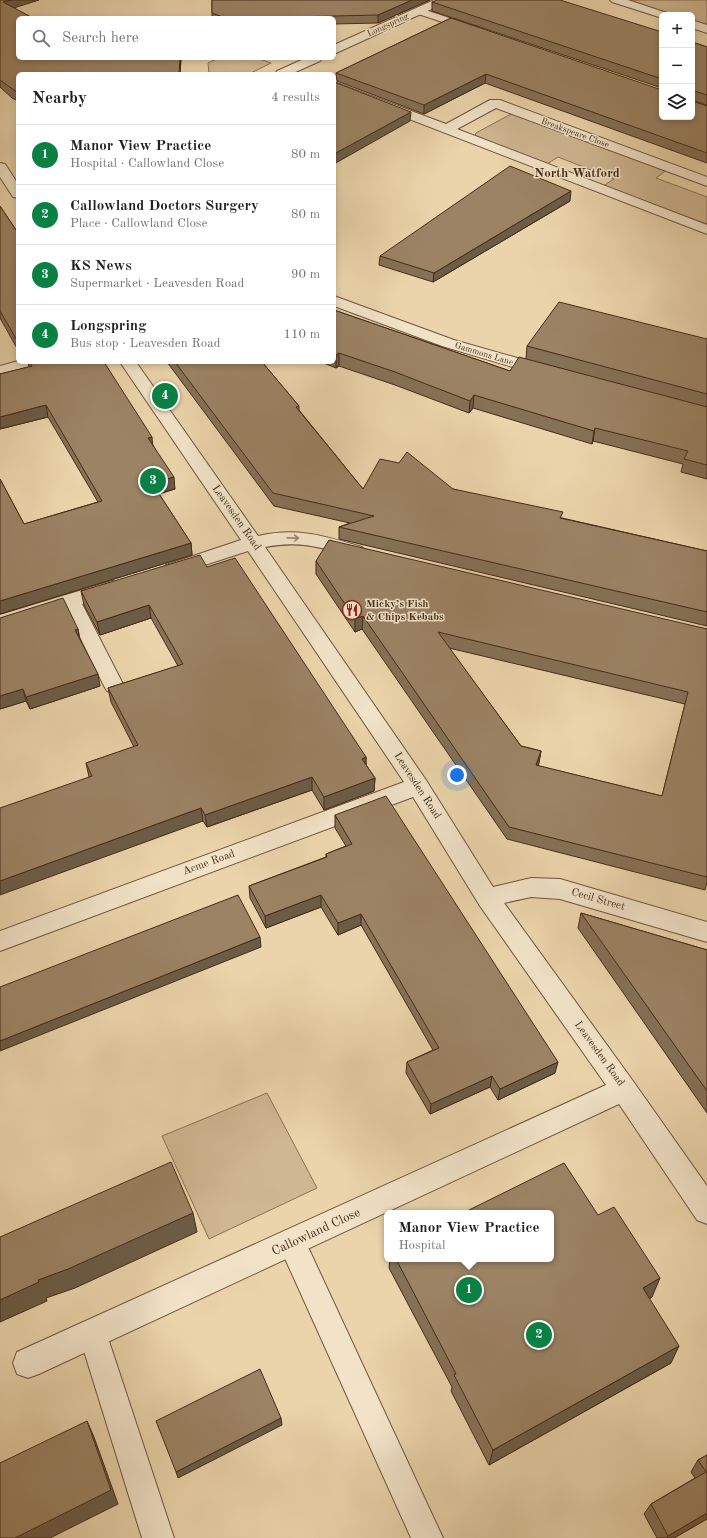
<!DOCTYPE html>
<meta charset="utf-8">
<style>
body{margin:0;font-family:"Old Standard TT",serif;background:#f2f2f2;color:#202124}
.controls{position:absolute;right:12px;top:12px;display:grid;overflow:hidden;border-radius:6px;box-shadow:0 2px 6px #0003}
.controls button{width:36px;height:36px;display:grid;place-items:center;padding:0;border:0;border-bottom:1px solid #e0e0e0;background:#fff;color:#202124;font:20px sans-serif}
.you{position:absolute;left:457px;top:775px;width:14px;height:14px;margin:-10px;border:3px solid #fff;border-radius:50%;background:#1a73e8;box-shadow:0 0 0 6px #1a73e833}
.badge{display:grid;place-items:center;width:26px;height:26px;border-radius:50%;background:#0b8043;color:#fff;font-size:13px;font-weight:700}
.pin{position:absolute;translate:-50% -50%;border:2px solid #fff;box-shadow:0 1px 4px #0006}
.popup{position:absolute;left:384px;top:1210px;width:170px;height:52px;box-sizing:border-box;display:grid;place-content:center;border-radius:6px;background:#fff;filter:drop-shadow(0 1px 3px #0005);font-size:13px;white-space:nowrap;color:#757577}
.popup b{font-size:15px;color:#202124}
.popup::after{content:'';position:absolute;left:50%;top:100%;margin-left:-8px;border:8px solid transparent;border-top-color:#fff}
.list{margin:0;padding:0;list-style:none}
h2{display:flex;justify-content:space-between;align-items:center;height:52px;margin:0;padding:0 16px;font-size:17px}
h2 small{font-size:13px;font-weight:400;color:#757577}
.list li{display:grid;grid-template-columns:26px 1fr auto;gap:12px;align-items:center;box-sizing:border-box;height:60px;padding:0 16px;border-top:1px solid #e0e0e0}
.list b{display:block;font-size:15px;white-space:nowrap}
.list p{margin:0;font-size:13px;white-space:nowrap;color:#757577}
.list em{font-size:13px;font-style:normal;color:#757577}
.icon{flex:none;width:22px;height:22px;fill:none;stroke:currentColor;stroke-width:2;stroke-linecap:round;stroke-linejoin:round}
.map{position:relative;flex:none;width:707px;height:1538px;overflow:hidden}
.search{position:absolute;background:#fff;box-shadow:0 2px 6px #0003;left:16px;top:16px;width:320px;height:44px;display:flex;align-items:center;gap:10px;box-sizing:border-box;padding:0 14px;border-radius:6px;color:#757577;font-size:15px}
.panel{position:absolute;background:#fff;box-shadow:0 2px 6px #0003;left:16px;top:72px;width:320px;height:292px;border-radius:6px}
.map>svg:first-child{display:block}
</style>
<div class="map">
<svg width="707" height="1538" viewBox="0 0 707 1538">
<rect width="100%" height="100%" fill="#ebd4ab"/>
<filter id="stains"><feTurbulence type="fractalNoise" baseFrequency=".005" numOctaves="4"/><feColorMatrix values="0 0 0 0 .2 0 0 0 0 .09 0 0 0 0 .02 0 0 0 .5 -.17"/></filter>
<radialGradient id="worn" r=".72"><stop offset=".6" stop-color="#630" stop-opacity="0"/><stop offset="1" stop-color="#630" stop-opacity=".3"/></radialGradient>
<!-- green -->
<path fill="#cfb792" stroke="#8a7154" d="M627,0H707V25L692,20V15H675Z
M219,58H257L271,63L249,74H209L208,63Z
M511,114H516L667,170L656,178L707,197V224L603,186L614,179L558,157L547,164L475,136L476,133Z
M267,1093L317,1188L209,1239L162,1136Z"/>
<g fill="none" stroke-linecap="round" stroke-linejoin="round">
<!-- service casing -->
<g stroke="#6e553c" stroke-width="2">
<path id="service" d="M419,8L477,27L479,29L473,32L415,13L413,11Z
M71,594L78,596L80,600L124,686L121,691L114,693L107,691L104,686L62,600L64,596Z
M292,1230L302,1234L443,1538H411L278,1243L282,1234Z
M93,1321L103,1325L107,1335L174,1538H142L79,1335L83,1325Z"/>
</g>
<!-- minor casing -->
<g stroke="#6e553c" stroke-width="2">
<path id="minor" d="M434,0H449L447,2L334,54V45Z
M610,0H628L667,13L669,15H662V18L659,17L612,2Z
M692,20L707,25V33L692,28Z
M306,58H322L320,61L291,74H275L277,71Z
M334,82L446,124L490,100H500L707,177V186L496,108L457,129L707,225V234L334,90Z
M0,163L5,164L18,184V198L13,197L0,177Z
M334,296L454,340L549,367L551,371L549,375L543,376L442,346L334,306Z
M18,361V362H42L40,365L0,376V366Z
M120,362H136L258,536C299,527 323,536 362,547L364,551L362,555L355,557C321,548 301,540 265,547L426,780L493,887L531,878L560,879L707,922V942L560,899L531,897L504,903L633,1081L707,1186V1224L697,1220L619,1104L39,1374L28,1378L17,1374L13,1363L17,1352L606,1085L480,906L413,797L0,951V931L404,782L248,551L180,573L173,575L166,573L163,569L166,565L241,540Z
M112,581L119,583L122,588L119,593L0,629V615Z"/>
</g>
<!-- service -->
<use href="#service" fill="#f2e3c8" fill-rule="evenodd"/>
<!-- minor -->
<use href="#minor" fill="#f2e3c8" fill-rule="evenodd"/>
</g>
<!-- wall -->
<path fill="#857156" stroke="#452b17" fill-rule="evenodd" d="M0,0L14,8L18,58H181L180,74H18V101L12,98L0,87Z
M212,0H430L378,23L334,24V18H212Z
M432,2L662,32V88L432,11Z
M451,18L662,117L692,42L707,47V105L692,100V101L707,106V163L485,83L424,114L337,81L336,73Z
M570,201L433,282L379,265L380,256Z
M0,206L18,233V350L0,318Z
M334,310L510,371L526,359L527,346L707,339V479L681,472L683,464L593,441L592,444L473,408L469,413L395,385L339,366L336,368L321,362H334Z
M28,362H104L153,445L175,489L159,494L191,543L192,555L0,614V479L24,524L98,502L48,417L0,429V374L29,367Z
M167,362H262L299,406V410L363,489H453L562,518L707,551V626L339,539V527L350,523L274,506Z
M316,561L707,629V882L705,890L507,839L362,629L355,632L316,574ZM449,648L685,704L662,796L538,766L541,751L521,746Z
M207,567L366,757V765L375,778L374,791L324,810L312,790L207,827L203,821L89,777L86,763L134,747L111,702L108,688L178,666L151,618L100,635L84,605L81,591Z
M78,629L80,640L100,686L30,709L26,701L0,709Z
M335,815L555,1073L498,1100L490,1087L430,1114L406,1073L407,1062L433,1050L361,925L338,935L321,907L266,928L250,898L249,886L326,857V854L346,846L335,828Z
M581,913L707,950V1113L578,928Z
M598,1215L652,1297L649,1299L671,1363L489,1465L451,1391L452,1387L389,1268L390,1259H551Z
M707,1455V1519L674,1538H657L644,1514L651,1504L695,1478L691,1472L698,1460Z"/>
<!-- shaded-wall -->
<path fill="#6c5c46" stroke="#452b17" d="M11,0H39L4,11L3,2Z
M412,0H430L378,23V15Z
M180,58H181L180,74H179Z
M486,74L485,83L424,114V105Z
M694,91L692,100V92Z
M411,112L410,121L334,164V154Z
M571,191L570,201L433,282L434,273Z
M339,353V366L336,368V355Z
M474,395L473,408L469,413L470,401Z
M46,405L48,417L0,429V417Z
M595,428L593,441L592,444L594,431Z
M152,437L153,449L148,438Z
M174,477L175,489L154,495L152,483Z
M191,543L192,555L0,614V601Z
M149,605L151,618L100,635L97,622Z
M363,616L362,629L355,632V619Z
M78,629L80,641L75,630Z
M98,674L100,686L30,709L26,697Z
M23,689L26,701L0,709V696Z
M541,751L539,763L534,778L536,765Z
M366,757V771L362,759Z
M312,777V790L207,827L205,815Z
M375,778L374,791L324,810V797Z
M201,808L203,821L0,895V881Z
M321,895V907L266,928L265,916Z
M361,914V925L338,935V923Z
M260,937L261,947L0,1051V1041Z
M558,1062L555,1073L498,1100L500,1089Z
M492,1076L490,1087L430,1114L431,1104Z
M193,1213L197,1232L75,1288L46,1298L47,1301L0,1322V1300L38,1280Z
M660,1278L652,1297L635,1307L643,1288Z
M679,1346L671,1363L489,1465L493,1450Z
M281,1418L282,1425L178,1478L176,1472Z
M87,1421L94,1437L118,1504L50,1538H15Z
M707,1513V1519L674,1538H667L668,1536Z"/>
<!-- building -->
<path fill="#9b8364" stroke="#452b17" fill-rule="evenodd" d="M0,0H11L3,2L33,18H18V58H180L179,74H18V93L11,88L0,80Z
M212,0H412L378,15L248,18H225L212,13Z
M437,0H560L662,32V79L432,2Z
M451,18L662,90V117H692V42L707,47V95L694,91L692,92V101L707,106V153L486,74L424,105L336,73Z
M334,82L411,112L334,154Z
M510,166L571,191L434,273L380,256Z
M0,206L18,233V342L0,311Z
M559,302L707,339V394L527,346Z
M334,310L510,371L519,357L707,407V465L684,459L688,451L595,428L594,431L474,395L470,401L395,372L339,353L336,355L334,354Z
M29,362H104L152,437L148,438L174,477L152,483L191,543L0,601V479L24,524L102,501L46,405L0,417V374L32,366Z
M175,362H262L299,406L296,407L363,489L380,459L399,463L407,452L453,489L563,512L560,518L707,551V612L339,527L374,516L273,493Z
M329,540L707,629V877L509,827L363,616L355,619L316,561ZM438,632L688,692L662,796L536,765L541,751L521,746Z
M200,555L207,567L235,558L366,757L362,759L375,778L324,797L312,777L205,815L201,808L0,881V808L92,776L86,763L138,745L108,688L183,664L149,605L97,622L81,591Z
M63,598L78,629L75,630L98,674L26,697L23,689L0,696V618Z
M386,796L558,1062L500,1089L492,1076L431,1104L407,1062L439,1048L361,914L338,923L321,895L265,916L249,886L327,857L326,854L352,844L335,815Z
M238,895L260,937L0,1041V987Z
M581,913L707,950V1091Z
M171,1162L193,1213L68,1269L38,1280L39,1282L0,1300V1237Z
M564,1163L598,1215L614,1207L660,1278L643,1288L679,1346L493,1450L454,1375L456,1374L396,1259H551V1213H463Z
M260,1369L281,1418L176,1472L156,1421Z
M87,1421L111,1490L15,1538H0V1463Z
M707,1455V1513L668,1536L651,1504L706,1472L698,1460Z"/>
<!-- one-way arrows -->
<defs><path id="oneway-shaft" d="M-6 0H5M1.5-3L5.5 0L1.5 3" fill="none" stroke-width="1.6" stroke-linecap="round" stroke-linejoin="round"/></defs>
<use stroke="#9c8770" href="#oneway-shaft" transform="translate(293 538) rotate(1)"/>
<!-- icons -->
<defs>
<g id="restaurant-ring" transform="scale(1)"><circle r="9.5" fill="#f2e3c8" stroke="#8f2418" stroke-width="1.5"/><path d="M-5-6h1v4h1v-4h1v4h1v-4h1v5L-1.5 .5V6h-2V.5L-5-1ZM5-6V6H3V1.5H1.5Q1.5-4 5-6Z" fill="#8f2418"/></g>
</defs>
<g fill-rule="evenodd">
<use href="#restaurant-ring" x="352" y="610"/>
</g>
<g text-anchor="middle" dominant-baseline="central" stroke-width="3" stroke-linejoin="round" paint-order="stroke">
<!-- far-street labels -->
<g font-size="9" fill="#452b17" stroke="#f2e3c8">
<text transform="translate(388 25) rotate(-25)">Longspring</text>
<text transform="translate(575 133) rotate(20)">Breakspeare Close</text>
<text transform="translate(484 354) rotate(17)">Gammons Lane</text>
</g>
<!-- street labels -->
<g font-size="11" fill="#452b17" stroke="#f2e3c8">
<text transform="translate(236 518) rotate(55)">Leavesden Road</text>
<text transform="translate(417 786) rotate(57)">Leavesden Road</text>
<text transform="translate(209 863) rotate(-20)">Acme Road</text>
<text transform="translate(598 900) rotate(16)">Cecil Street</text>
<text transform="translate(599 1054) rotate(54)">Leavesden Road</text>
</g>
<!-- poi labels -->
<g font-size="11" font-weight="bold" fill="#452b17" stroke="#f2e3c8" text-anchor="start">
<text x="366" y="604">Micky’s Fish<tspan x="366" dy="13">&amp; Chips Kebabs</tspan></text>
</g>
<!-- far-district labels -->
<g font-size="13" font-weight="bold" fill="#452b17" stroke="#f2e3c8">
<text x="577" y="173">North Watford</text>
</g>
<!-- near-street labels -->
<g font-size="13" fill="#452b17" stroke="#f2e3c8">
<text transform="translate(316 1232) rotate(-25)">Callowland Close</text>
</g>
</g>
<rect width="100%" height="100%" filter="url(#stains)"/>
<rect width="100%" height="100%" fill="url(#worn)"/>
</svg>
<div class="controls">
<button>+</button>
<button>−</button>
<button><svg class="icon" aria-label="layers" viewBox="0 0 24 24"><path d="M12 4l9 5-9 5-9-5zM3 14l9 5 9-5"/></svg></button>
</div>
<div class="you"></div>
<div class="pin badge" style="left:469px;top:1290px">1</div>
<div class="popup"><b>Manor View Practice</b>Hospital</div>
<div class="pin badge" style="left:539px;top:1335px">2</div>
<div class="pin badge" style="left:153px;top:481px">3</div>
<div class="pin badge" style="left:165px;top:396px">4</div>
<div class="search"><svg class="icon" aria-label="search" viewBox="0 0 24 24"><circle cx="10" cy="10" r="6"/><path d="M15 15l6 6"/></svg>Search here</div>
<section class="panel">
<h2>Nearby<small>4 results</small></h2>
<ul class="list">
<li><span class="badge">1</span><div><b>Manor View Practice</b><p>Hospital · Callowland Close</p></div><em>80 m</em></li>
<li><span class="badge">2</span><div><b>Callowland Doctors Surgery</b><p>Place · Callowland Close</p></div><em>80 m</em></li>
<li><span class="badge">3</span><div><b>KS News</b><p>Supermarket · Leavesden Road</p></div><em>90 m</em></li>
<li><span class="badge">4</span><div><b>Longspring</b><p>Bus stop · Leavesden Road</p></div><em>110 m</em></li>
</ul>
</section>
</div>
